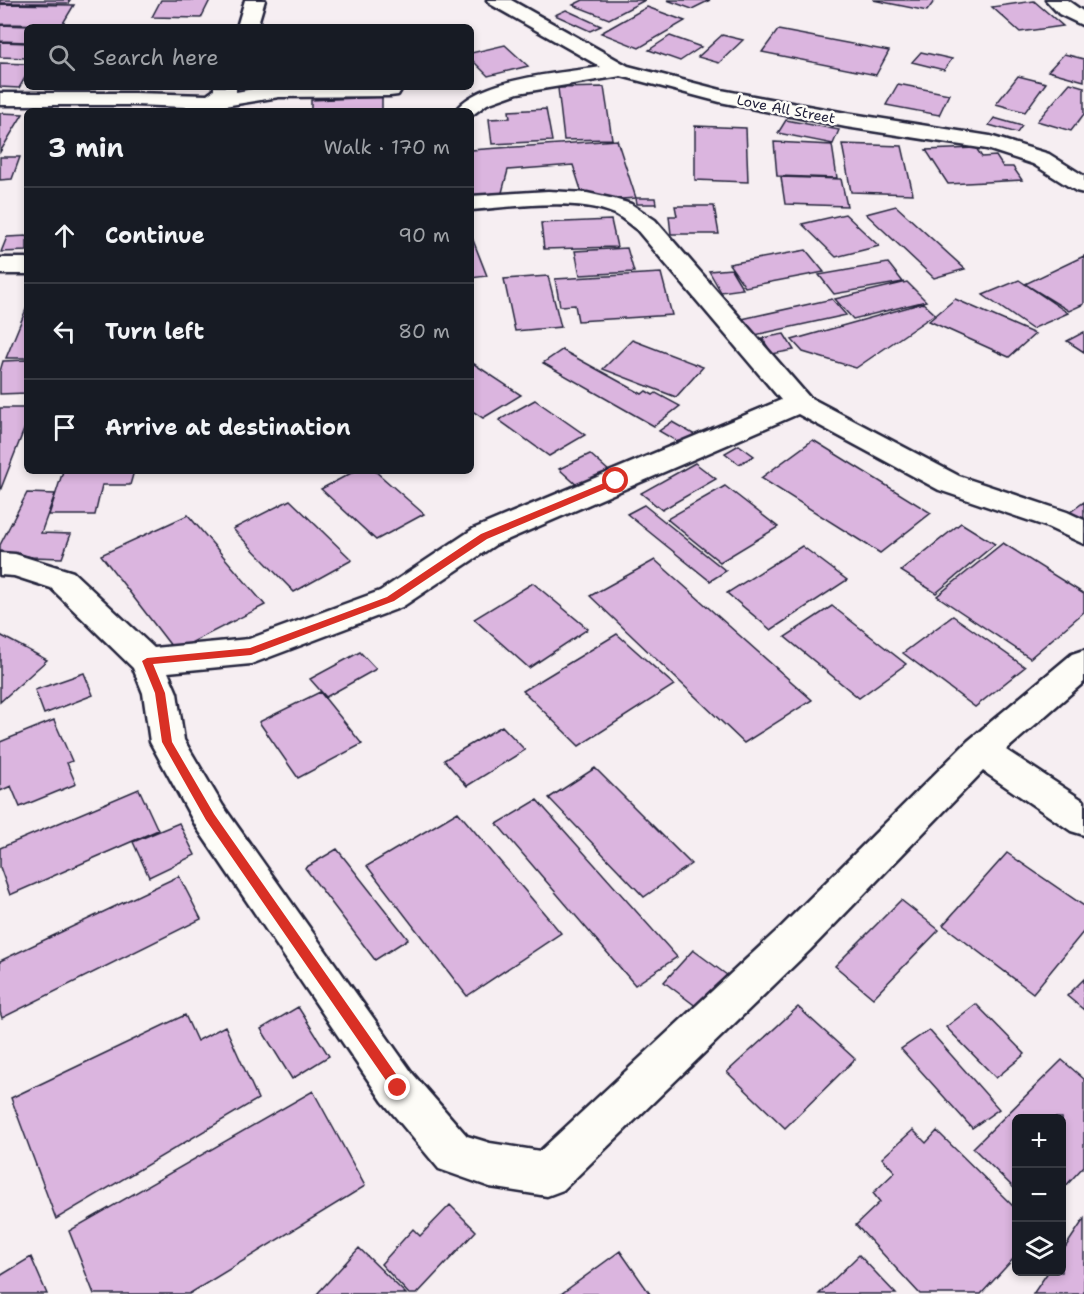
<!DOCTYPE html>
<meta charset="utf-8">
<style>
body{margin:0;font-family:"Shantell Sans",sans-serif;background:#242831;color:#f1f3f6}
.controls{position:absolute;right:18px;bottom:18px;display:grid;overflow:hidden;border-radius:9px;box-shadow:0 3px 9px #0003}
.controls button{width:54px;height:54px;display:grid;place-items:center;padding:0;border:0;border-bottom:2px solid #363941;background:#171b24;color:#f1f3f6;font:30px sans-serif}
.stop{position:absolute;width:18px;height:18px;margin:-14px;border:4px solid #d93025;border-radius:50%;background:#fff}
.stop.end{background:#d93025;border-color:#fff;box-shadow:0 2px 6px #0008}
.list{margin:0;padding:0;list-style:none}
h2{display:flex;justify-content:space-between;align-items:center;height:78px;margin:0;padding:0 24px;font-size:26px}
h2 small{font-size:20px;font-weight:400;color:#9ea1a6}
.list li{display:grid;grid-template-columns:39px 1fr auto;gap:18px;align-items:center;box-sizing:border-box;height:96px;padding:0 24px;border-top:2px solid #363941}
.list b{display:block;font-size:22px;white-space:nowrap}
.list em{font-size:20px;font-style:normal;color:#9ea1a6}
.icon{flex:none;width:33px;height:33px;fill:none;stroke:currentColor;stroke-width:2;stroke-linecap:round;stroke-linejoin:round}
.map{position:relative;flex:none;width:1084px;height:1294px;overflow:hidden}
.search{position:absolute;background:#171b24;box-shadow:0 3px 9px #0003;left:24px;top:24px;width:450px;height:66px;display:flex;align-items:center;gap:15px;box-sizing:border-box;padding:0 21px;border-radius:9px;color:#9ea1a6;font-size:22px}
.panel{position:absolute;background:#171b24;box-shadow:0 3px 9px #0003;left:24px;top:108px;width:450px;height:366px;border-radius:9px}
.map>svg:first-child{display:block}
</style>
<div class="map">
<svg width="1084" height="1294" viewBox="0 0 1084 1294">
<rect width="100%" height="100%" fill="#f6eef2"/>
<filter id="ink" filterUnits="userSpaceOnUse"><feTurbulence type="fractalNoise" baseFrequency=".0167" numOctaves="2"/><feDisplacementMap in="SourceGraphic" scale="12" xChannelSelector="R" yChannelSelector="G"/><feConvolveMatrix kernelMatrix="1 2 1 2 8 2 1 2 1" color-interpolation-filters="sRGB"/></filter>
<g filter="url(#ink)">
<!-- building -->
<path fill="#dbb5df" stroke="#22223b" stroke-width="1.5" d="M0,0H70L68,3H0Z
M161,0H210L201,18L152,17Z
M583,0H645L609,19L573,5Z
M667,0H710L692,9Z
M873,0H935L927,11Z
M1034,1L1063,26L1020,32L992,7Z
M0,4L74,5L62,25L0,24Z
M647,7L685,21L639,48L601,33Z
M566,10L601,26L590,31L555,15Z
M0,25L60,27H27V42L0,41Z
M778,30L889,51L876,75L762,52Z
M722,35L743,40L719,63L698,57Z
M670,36L701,47L680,61L649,50Z
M0,42L27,43V58L0,57Z
M505,45L528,66L488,76L471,59V53Z
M921,52L952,59L944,70L912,62Z
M1064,54L1084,59V81L1048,71Z
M0,63L27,64V74L19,88L0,87Z
M1018,76L1046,83L1025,112L996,104Z
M1070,83L1084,87V114L1071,131L1037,121Z
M898,84L949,94L939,115L886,105Z
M604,87L612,139L564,140L558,88Z
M382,97V111H311V100Z
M546,109L552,141L492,144L489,119L510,118L509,111Z
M0,113L23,114L0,152Z
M994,118L1022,126L1017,133L989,125Z
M786,120L839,130L833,144L778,133Z
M695,126L746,128L748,182L695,180Z
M617,140L636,198L594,201L591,193H582L573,165L508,170L500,200H471V150Z
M774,142L832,145L837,178L777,176Z
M842,144L902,146L913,194L851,192Z
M976,148L982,157L996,156L1003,167H1013L1022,180L948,184L926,150Z
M0,157H20L12,179L0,180Z
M781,177L841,179L847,206L785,204Z
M636,198H655L656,204H637Z
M675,206H714L719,234H671L669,216H677Z
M896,206L965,269L934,278L866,214Z
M845,214L879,246L836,257L802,224Z
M611,220L617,247L544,249L541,223Z
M471,235L487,276L471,278Z
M27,236V251L1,252L7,237Z
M627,248L634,272L580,275L575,251Z
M806,250L824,272L745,287L729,264Z
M1084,256V304L1069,311L1025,284Z
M888,263L903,282L834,294L819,275Z
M731,269L743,289L721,292L709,271Z
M661,273L672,315L578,321L575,305L560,306L555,279Z
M548,276L561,327L515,331L504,279Z
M1019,280L1068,313L1032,329L983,295Z
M907,282L926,301L853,319L835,299Z
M832,299L846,315L755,335L742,319Z
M955,299L1035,334L1009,357L929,321Z
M923,303L935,314L856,368L803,352L792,340Z
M27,307V358H6Z
M1084,332V352L1067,341Z
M784,334L794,350L772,354L762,338Z
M632,340L703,367L676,397L603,369Z
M562,350L642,394L646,391L653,395L656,393L680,406L654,426L543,363Z
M27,360V393L0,394V371L3,361Z
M471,362L521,395L483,418L471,410Z
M535,400L585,435L549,456L499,420Z
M0,408H27V422L0,491Z
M672,422L697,436L685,446L659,431Z
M813,440L931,513L880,553L761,478Z
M739,445L754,456L739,464L725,453Z
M590,454L610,472L579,487L559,469Z
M695,463L716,479L662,510L641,493Z
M63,471H134L130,485H102L95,515H49Z
M355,471H375L424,514L376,540L321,489Z
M725,486L778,527L720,562L667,519Z
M27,493L55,494L41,533L71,534L62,558L32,557L0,551V545Z
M290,500L352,560L294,592L233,529Z
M1084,502V522L1069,513Z
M644,505L726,571L710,581L627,514Z
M188,515L265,605L175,651L101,555Z
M961,523L995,544L936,593L901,571Z
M1003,543L1084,594V612L1030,658L937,596Z
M802,546L847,580L771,630L727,593Z
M655,560L812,700L744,743L590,596Z
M533,583L588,629L529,668L474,619Z
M832,606L906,664L859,698L785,637Z
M953,616L1025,667L975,707L903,653Z
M617,634L674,685L579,746L523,691Z
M0,635L47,660L0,702Z
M360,652L376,669L326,697L310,679Z
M84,673L93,695L44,714L35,690Z
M320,692L362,744L298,778L259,722Z
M54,720L72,761L67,763L76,784L20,807L11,786L0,791V742Z
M502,726L525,750L467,786L444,760Z
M595,768L691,864L644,897L549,798Z
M139,789L158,830L10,895L0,867V848Z
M537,800L677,957L635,985L497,824Z
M458,812L561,933L467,996L367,866Z
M179,823L195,855L149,877L133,842Z
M337,849L408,939L375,960L305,868Z
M1007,853L1084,906V931L1033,993L943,925Z
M179,876L201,919L2,1018L0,1012V961Z
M901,900L939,930L873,998L835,966Z
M693,950L727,975L697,1007L664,982Z
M1084,979V1010L1067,996Z
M976,1004L1025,1054L996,1078L946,1027Z
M298,1007L329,1056L292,1079L261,1029Z
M798,1007L855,1059L785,1128L727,1072Z
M185,1015L197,1041L225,1026L258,1099L56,1219L11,1098Z
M929,1030L999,1109L972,1128L901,1049Z
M1062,1060L1084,1079V1166L1062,1190V1118H1016V1190L973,1148Z
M313,1091L365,1186L189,1294H94L69,1231Z
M913,1130L926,1143L937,1131L1016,1209V1256L981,1294H920L856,1225L880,1202L873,1193L895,1172L882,1158Z
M450,1205L476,1231L417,1294H409L381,1264L413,1229L420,1236Z
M1084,1219V1294H1033L1048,1272H1062V1252Z
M359,1248L406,1294H317Z
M620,1251L650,1294H561Z
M859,1255L896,1294H819Z
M31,1257L47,1294H0V1276Z"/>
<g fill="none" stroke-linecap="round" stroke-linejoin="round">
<!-- minor casing -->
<g stroke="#22223b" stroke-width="5">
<path id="minor" d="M245,0H265L257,27H237Z
M487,0H511L628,66L721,90L846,113L990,136L1049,154L1084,176V193L1076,191L1033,164L987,149L846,127L720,102L621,76L518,93L487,104L471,116V111H455C478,78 562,73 601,67L490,4Z
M1046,0H1067L1084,12V26L1059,14Z
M214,87H236V92L264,87H399L401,90L398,95L390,96L279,97L212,108L134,105H0V93H134L207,95L214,90Z
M548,191L587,193L614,199L631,204L655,220L809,397L959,476L1067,512L1084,520V544L1045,526L939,490L798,414L495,545L402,607L251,664L168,672L177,693L184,740L223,806L413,1074L467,1136L490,1143L540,1151L782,926L968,741L1072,654L1084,650V682L1006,750L1084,801V835L1071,831L983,771L810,950L563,1190L547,1196L490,1187L439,1169L383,1102L197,828L150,742L143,693L133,668L51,588L14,576L0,575V553L15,554L73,572L154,648L249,639L380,591L473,529L781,400L637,230C630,225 623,218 615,214C576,197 513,207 471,210V196Z
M0,258H27V274H0Z"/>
</g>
<!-- minor -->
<use href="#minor" fill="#fdfcf7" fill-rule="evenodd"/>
</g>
</g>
<!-- route -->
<path fill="#d93025" d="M616,478L621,481L619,483L487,539L394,601L251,655L153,664L165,693L172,742L214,814L403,1084L404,1088L398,1094L394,1092L206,820L162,742L155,693L142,661L147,658L250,648L387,597L481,534Z"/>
<g text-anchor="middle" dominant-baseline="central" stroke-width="5" stroke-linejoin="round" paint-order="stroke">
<!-- far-street labels -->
<g font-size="14" fill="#22223b" stroke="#fdfcf7">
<text transform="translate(786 109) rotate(11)">Love All Street</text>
</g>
</g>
</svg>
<div class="controls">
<button>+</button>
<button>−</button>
<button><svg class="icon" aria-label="layers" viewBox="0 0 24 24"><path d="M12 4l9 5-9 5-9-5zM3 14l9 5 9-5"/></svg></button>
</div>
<div class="stop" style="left:616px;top:481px"></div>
<div class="stop end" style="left:398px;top:1088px"></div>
<div class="search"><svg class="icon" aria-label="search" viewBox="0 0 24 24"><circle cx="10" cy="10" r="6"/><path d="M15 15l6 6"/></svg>Search here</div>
<section class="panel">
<h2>3 min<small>Walk · 170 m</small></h2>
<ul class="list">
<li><svg class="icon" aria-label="ahead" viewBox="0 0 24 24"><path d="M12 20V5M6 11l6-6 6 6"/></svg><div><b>Continue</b></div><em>90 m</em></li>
<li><svg class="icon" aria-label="left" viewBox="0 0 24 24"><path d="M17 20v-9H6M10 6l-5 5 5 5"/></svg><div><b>Turn left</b></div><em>80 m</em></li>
<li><svg class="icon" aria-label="arrive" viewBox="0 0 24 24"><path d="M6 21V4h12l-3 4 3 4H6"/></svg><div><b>Arrive at destination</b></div></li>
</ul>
</section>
</div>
